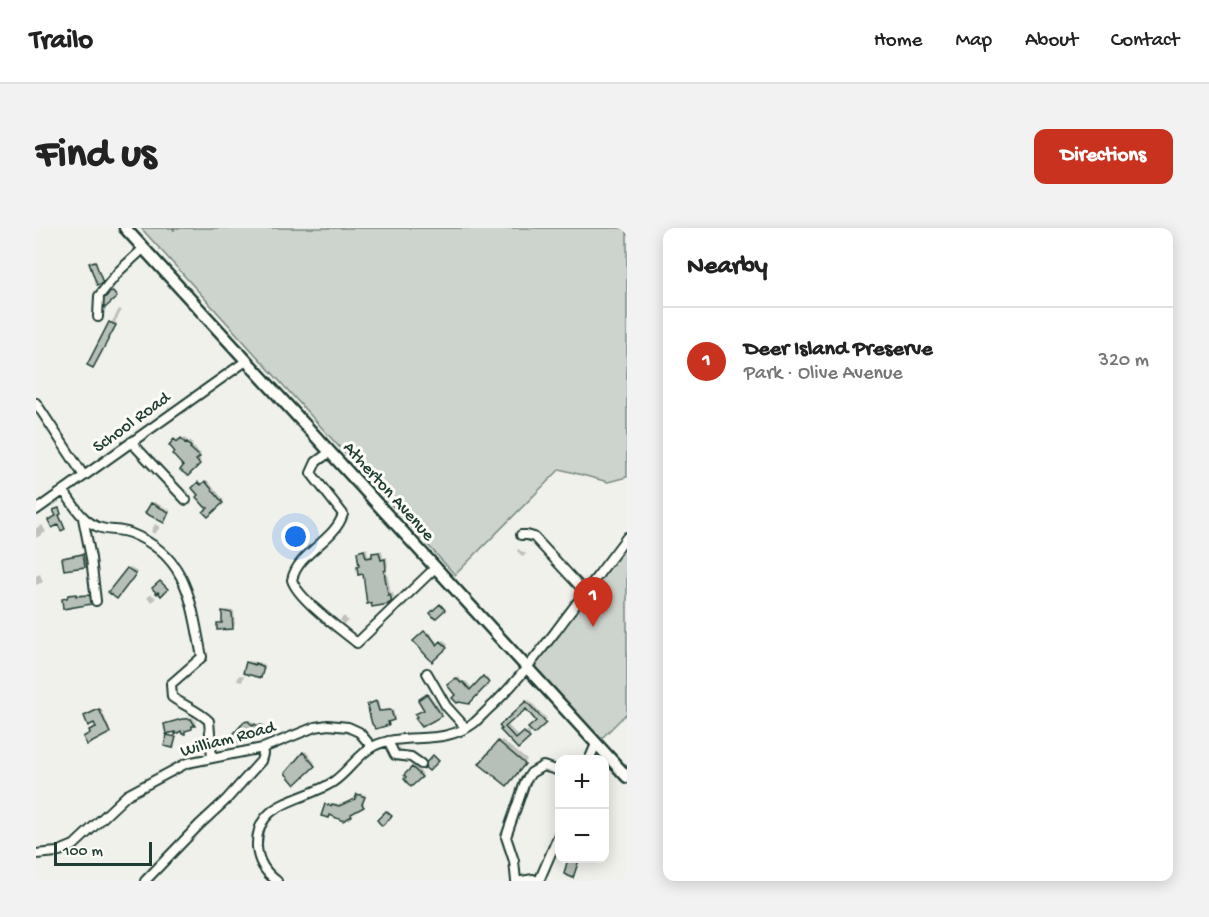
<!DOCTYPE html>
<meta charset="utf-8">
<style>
body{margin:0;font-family:"Gochi Hand",sans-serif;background:#f2f2f2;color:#222}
.controls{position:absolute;right:18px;bottom:18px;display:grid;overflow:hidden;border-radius:12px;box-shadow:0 3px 15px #0003}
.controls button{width:54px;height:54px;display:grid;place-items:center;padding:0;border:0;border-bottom:2px solid #e0e0e0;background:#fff;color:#222;font:30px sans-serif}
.scale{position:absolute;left:18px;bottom:15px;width:98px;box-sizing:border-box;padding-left:6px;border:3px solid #1f3d34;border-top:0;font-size:16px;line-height:21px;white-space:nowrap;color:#1f3d34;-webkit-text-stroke:4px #fdfcf7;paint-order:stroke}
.you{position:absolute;left:260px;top:309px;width:21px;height:21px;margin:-15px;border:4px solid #fff;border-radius:50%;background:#1a73e8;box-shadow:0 0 0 9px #1a73e833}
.badge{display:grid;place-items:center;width:39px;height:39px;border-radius:50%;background:#c8321e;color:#fff;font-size:20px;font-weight:700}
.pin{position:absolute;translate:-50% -50px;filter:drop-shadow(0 2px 3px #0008)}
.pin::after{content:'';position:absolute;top:32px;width:21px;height:18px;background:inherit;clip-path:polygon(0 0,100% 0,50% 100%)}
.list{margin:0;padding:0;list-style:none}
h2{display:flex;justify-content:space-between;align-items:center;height:78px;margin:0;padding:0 24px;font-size:26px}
h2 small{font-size:20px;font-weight:400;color:#767676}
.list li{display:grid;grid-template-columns:39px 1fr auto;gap:18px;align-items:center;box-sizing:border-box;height:108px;padding:0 24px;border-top:2px solid #e0e0e0}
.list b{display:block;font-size:22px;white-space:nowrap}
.list p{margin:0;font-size:20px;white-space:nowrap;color:#767676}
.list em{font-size:20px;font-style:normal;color:#767676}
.map{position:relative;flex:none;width:591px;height:653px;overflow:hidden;border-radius:12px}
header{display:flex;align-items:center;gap:36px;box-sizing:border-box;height:84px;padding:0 30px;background:#fff;border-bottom:2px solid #e0e0e0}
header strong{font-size:28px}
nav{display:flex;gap:33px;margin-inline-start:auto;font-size:21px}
.intro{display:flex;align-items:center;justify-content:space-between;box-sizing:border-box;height:144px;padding:0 36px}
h1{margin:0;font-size:42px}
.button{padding:15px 27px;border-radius:12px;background:#c8321e;color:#fff;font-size:21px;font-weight:700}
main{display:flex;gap:36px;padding:0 36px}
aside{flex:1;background:#fff;border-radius:12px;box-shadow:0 3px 15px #0003}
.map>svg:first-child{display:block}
</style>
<header>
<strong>Trailo</strong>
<nav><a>Home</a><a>Map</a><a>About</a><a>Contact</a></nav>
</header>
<div class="intro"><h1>Find us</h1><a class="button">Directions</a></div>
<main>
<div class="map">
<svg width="591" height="653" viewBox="0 0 591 653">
<rect width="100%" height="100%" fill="#f0f1eb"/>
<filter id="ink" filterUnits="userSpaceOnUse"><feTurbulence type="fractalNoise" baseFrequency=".0167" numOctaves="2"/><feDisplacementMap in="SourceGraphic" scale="12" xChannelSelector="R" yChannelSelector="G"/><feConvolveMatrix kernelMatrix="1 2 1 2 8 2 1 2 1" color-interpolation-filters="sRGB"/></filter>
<g filter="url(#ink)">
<!-- green -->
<path fill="#cdd3cd" stroke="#768880" stroke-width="1.5" d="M105,0H591V249L572,254L524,241L419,347Z
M591,309V485L560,516L492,441Z"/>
<!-- shadow -->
<path fill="#0003" d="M83,81L86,82L79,94L81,95L59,137L53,136Z
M148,209L153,214L154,212L157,215L155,217L165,226L162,229L165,233L152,246L141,224L135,217L142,210L144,213Z
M171,252L188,272L172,286L175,279L158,260L165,254L167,256Z
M118,274L134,282L129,291L112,285Z
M24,280L25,284L23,285L28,299L20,281Z
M119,296L124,299L119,306L115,304Z
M6,297L10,304L0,310V300Z
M331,320L332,328L346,322L347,330L351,329L352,338L350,340L355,365L357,364L358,369L352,375L328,345L325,336L322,324Z
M482,321L490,326L487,329L481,323Z
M48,325L51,335L49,337L30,340L28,330L30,328Z
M94,339L101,344L83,368L74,364Z
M4,346L7,354L0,357V348Z
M35,366H56L57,373L55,375L27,372Z
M115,366L120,370L116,374L111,370Z
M189,382L198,383L199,397L197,399L182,396L188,394L187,384Z
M308,388L312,393L308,396L304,392Z
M391,403L394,407L396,405V408L403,416L408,412L412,417L396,432L379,413Z
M213,433L221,435L222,434L229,437L225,448L211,435Z
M203,447L208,448L206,454L201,453Z
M450,448L453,453L433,474L421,467L413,457L423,449L427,455L430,453L437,461Z
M393,466L407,485L405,487L390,482L385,470Z
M342,472L344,482L357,481L359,489L354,492L352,496L333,477Z
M493,472L511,491L498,504L502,493L490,479L471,496L484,510L492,502L495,506L482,519L465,498Z
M65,480L74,502L73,504L56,505L61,499L59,493L50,488Z
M157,489L160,495L148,504L146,501L130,496L149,490Z
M214,492L220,497L222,495L231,499L224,506L222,505L195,510L211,493Z
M466,512L491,532L473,554L463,514Z
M270,523L279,535L259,555L251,545Z
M379,538L387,546L375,557L370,547Z
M324,565L330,567L327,578L292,589L291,577L292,575L297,577L299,575L306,577L321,570Z"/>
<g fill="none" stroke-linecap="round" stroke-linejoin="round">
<!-- stream -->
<path stroke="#6c8077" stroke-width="2" d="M137,0L138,2"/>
</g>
<!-- building -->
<path fill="#b6bfb8" stroke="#1f3d34" stroke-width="1.5" d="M59,33L67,55L61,57L53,35Z
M76,63L81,69L69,80L64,74Z
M73,94L80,97L57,140L51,137Z
M145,210L149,215L151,214L155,219L154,220L164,229L160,232L164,236L152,248L144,242L147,238L136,226L139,224L133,217L138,211L141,214Z
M169,253L187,275L172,289L167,284L172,280L169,279L160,269L162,267L156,260L162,254L165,257Z
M115,275L133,284L128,295L109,285Z
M23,280L25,286L23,287L29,301L25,303L22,297L16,300L12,292L20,288L17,282Z
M328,322L330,330L336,329V325L343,324L345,332L349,331L350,342L348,343L352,367L354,366L356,374H353V376L336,379L335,375L331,376L327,346L322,347L321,338H323L321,324Z
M47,326L49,339L28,342L26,330Z
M91,340L100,346L81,371L72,364Z
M124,353L132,361L125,368L122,364L121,366L116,360Z
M40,366V368L54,367L56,376L27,381L26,371L31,370L32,367Z
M404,376L409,382L399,391L394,385Z
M186,383L196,385L197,401L181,402V395H186Z
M388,403L392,407L393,406L401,417L405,413L411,420L396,434L377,413Z
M210,434L219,437V435L228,439L225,450L207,445Z
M447,448L453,455L433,476L423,474L421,475L416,470L419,467L411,457L420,450L425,455L427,454L434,462Z
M391,466L406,488L386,499L379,490L381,489L379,486L388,482L382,472Z
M340,473L343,483L355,482L358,492L352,494L353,497L340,501L336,496L331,477Z
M490,473L510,495L498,506L492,500L500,493L490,481L469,499L480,511L488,504L494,510L482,521L464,502L466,501L463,498Z
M63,481L74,505L51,517L47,509L54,505L53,502L60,499L58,495L52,498L48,488Z
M146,491H155L159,498H156V501L149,503V506H146L145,503L139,507V504L130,506L128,496Z
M212,493L217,498L219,496L223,499L225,497L230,502L224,508L222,506L217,512L213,509L210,512L207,510L203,515L201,513L198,515L193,511L208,494Z
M131,507L140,509L137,520L128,518Z
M462,513L489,536L471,558L443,536Z
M267,524L279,538L259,557L249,545Z
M397,527L403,533L393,543L387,538Z
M376,539L386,549L375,559L368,551L370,549L368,547Z
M321,566L329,569L326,576L328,579L315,586L316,588L307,593L294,587L293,590L285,588L289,576L295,578L296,576L303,578L319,571Z
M350,583L356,588L346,598L341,592Z
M532,630H546L543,632L537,650L528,646Z"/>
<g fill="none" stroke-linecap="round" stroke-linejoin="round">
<!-- minor casing -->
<g stroke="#1f3d34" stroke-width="12">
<path id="minor" d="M62,89L63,68L83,43L108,20
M0,175L48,248
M95,214L150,272
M294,224L280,234L275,245L307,286C299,313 262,324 256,352C262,371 304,401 321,415L399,340
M27,262C37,276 46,293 62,299C72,303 84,301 94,305C153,328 155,375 166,429L135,456L136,469C148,478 162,482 173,493L176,530
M0,282L210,133
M47,290L55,330L60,373
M485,307H491L498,309L549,364
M391,445L410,478L430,500
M352,513L359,527L375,529L385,536
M553,532L560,516
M0,626L21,624L38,617L91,567L151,535L227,520L279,499L292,497L312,499L323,504L336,519
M109,653L163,597L190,572L225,533L227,526L226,521
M241,653C230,645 222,633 221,619C219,572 267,574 297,554C312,544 322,526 338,518C368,503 406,519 438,495C445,489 451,482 458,476C482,452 499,430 520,403C543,372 567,341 591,309
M484,653H480L478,633L470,609L489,554L495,545L507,538L524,543
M486,653L497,651L500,653
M503,653L524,604"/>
</g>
<!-- major casing -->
<g stroke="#1f3d34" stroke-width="15">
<path id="major" d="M89,0L591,549"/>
</g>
<!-- minor -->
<use href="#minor" stroke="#fdfcf7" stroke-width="8"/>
<!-- major -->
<use href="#major" stroke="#fdfcf7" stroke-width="10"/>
</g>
</g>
<g text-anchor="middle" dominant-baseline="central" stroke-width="6" stroke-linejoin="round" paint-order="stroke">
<!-- street labels -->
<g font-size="18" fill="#1f3d34" stroke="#fdfcf7">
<text transform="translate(96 195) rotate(-36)">School Road</text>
<text transform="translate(352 264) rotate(48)">Atherton Avenue</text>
<text transform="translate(192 512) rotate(-15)">William Road</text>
</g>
</g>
</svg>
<div class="controls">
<button>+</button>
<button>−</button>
</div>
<div class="scale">100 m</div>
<div class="you"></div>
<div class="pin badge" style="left:557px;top:399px">1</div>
</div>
<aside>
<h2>Nearby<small></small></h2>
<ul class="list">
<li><span class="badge">1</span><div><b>Deer Island Preserve</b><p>Park · Olive Avenue</p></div><em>320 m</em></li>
</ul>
</aside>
</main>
